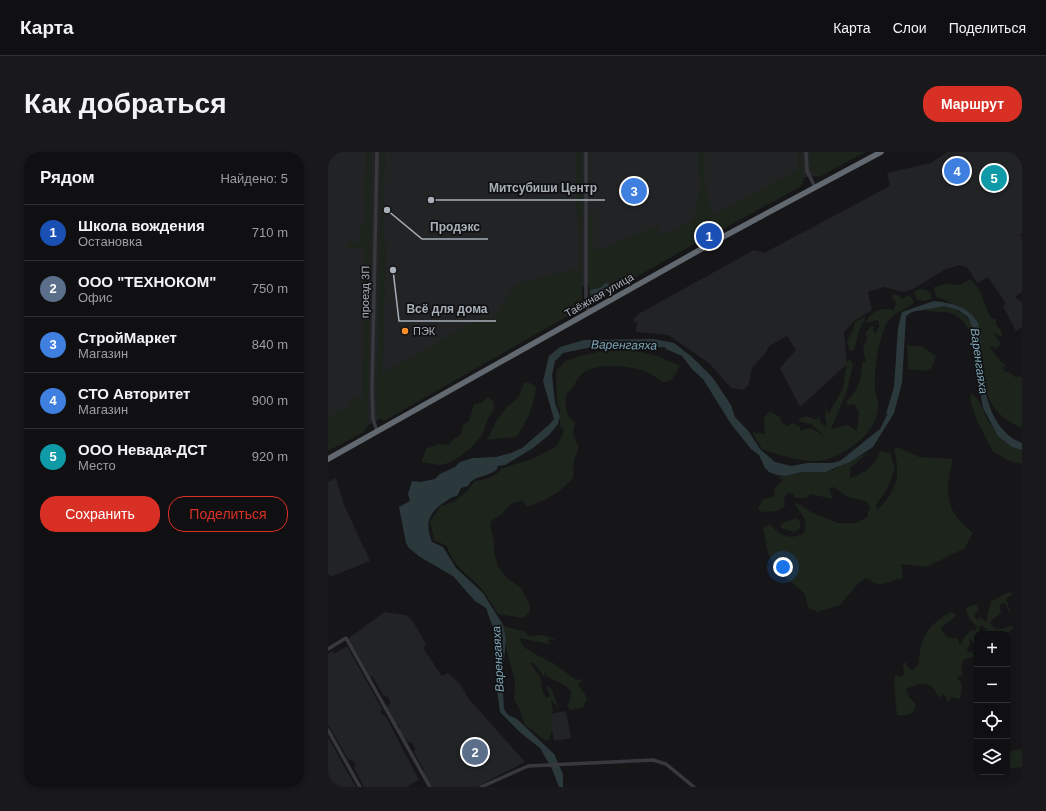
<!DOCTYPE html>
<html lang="ru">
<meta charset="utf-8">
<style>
body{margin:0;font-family:Helvetica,sans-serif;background:#19191b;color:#f1f3f6}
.controls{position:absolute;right:12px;bottom:12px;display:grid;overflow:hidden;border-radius:8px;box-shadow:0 2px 6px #0003}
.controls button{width:36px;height:36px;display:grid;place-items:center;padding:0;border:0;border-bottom:1px solid #303032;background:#101012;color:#f1f3f6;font:20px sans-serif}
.you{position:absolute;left:455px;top:415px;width:14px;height:14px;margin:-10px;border:3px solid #fff;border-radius:50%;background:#1a73e8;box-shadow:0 0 0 6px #1a73e833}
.badge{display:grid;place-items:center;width:26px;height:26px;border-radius:50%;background:#d93025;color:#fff;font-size:13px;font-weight:700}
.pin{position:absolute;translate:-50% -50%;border:2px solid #fff;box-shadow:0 1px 4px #0006}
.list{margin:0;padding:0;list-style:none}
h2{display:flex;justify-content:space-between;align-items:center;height:52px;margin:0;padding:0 16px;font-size:17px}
h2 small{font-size:13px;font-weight:400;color:#9c9d9f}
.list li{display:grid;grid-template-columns:26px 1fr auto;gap:12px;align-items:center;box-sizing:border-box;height:56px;padding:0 16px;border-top:1px solid #303032}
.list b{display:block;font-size:15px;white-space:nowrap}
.list p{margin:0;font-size:13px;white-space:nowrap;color:#9c9d9f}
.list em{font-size:13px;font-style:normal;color:#9c9d9f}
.actions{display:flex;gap:8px;padding:12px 16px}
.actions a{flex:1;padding:9px 0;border:1px solid #d93025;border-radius:16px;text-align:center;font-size:14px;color:#d93025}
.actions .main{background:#d93025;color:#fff}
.icon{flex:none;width:22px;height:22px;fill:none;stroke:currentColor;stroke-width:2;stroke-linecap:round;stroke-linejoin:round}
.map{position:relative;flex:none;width:694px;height:635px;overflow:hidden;border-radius:16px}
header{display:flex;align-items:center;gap:24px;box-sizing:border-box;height:56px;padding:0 20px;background:#101012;border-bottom:1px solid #303032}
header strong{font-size:19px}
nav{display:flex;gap:22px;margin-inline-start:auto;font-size:14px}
.intro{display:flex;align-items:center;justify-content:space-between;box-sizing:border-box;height:96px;padding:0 24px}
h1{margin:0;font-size:28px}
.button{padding:10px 18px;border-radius:16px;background:#d93025;color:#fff;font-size:14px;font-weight:700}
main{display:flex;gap:24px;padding:0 24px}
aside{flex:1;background:#101012;border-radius:16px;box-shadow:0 2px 6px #0003}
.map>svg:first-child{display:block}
</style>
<header>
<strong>Карта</strong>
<nav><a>Карта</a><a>Слои</a><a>Поделиться</a></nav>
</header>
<div class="intro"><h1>Как добраться</h1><a class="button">Маршрут</a></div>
<main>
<aside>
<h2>Рядом<small>Найдено: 5</small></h2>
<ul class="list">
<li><span class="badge" style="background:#1a4fb4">1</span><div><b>Школа вождения</b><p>Остановка</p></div><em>710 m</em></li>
<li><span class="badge" style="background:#5c6f8a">2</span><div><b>ООО &quot;ТЕХНОКОМ&quot;</b><p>Офис</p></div><em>750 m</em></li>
<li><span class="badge" style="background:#3f7fe0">3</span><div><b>СтройМаркет</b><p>Магазин</p></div><em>840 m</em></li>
<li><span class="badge" style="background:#3f7fe0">4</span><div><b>СТО Авторитет</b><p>Магазин</p></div><em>900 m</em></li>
<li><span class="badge" style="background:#0f9aa8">5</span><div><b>ООО Невада-ДСТ</b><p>Место</p></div><em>920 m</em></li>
</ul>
<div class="actions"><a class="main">Сохранить</a><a>Поделиться</a></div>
</aside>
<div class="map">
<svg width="694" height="635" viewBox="0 0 694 635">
<rect width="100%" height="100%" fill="#161618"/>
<!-- built -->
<path fill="#222325" d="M0,0H535L490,24L470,26L327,96L252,136L57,264L0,295Z
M619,0H694V81L692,83L694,85V140L687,145L694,150V175L688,179L675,154L678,152L660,125L649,131L640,116L632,113L616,118L585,137L575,140L556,135L540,140L544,158L526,169L516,180L519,212L472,255L452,216L468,198L459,184L441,194L437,202L424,216L421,232L415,238L403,236L381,211L340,183L308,180L309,170H306V166L312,161L426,98L436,101L562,34L559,21L603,11Z
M8,326L16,353L42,409L2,425L0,420V330Z
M56,460L78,463L86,471L98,492L95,496L114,524L120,521L133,533L140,546L197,610L148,635H104L95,620L96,618L86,600L87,597L84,591L80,590L74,583L71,577L72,574L67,571L59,555L63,551L59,544L55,543L44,524L42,525L20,487Z
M19,494L54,557L53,561L58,565L91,628L78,635H36L26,616L28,613L25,609L20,607L0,572V502L4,499L6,502Z
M238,559L243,586L226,589L221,562Z
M0,585L12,607L28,635H0Z"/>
<!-- green -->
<path fill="#1c241c" d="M38,0H44L40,273L36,280L0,299V265L21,254L22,246H35L36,96H18V90H33V72H37L36,24L38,23Z
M53,0H57L56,90L58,91L55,221L153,166L164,168L188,132L251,116V86L248,53V0H254V153L252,157L56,269L50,265L49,258Z
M370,0H377V35L385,63L470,18V0H473L476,28L472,35L393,78L374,86L370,90L273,145L263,146L261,141V59H265V97L271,98L330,73L332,85L366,67L372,37Z
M482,0H538L491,25C481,21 482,9 482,0Z
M642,127C654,136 656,155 664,167H668V173L673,178L675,185L665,181L673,192L669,196L662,194C663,200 670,203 672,209L678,213L675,216L677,220H681L687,225L692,224L694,226V276C659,261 655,238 654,203C654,194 650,184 651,175C646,159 623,150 608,145L606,135L618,132L633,133Z
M592,137L599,138L604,143L603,147L596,149L589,148L586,140Z
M564,142L570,143L574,147L582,143L586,151C577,158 563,161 558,173C550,191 546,215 547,235C547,242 551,249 550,256C550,281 513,307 490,309C473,310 450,303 434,297L424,280L437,282L436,266L442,259L452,265L453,270L459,274L465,271L472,275V279C484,273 487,279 498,285L483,272L470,269L472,266L479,264L488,268L491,264L493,271L499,275L497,266L499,255L497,248L498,247L500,263L515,236L519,209L522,208L525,212L519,239L503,277L519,273L529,279L531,261L526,252L520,253L518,250C530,239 534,226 534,210H538L535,197L539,187L537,181L543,174L546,175L545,178L547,182L551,175V170L548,168L538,171L539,167C546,158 555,155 566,158L568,149L564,146Z
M616,154C635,158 647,169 647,188C643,184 641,177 637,172C624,154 613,163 596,158L604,155Z
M537,164C537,171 532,173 531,179C529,185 528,191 526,198L523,199L521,197L519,189L525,178L527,170Z
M579,193L595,195L608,204L603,217L596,219L580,217Z
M302,198L330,204L352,214L344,228L336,230C330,227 324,222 317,219C301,214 271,211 256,220C248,226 246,237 238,242C237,254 237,262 247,270L245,282L251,295L246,308L245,326C232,341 218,348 199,355L194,348L183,352L174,362L164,368L162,373L166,389V401L170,414L178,425L193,436L202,453L201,461L195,466L170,462C164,452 158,442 150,433C137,420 124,413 119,394L106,388L102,369L113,354L127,349L139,339L147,329C157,328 169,324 174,316L202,308L229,294L236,278L232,274V259L229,250L228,219L237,209L251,204L271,200Z
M200,230L208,235C207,252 198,272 188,285L159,288L169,268L178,256L190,246L196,231Z
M643,241C653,247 655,261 661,270C670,282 681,294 694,298V312L684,310L665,300L649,269L642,248Z
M160,245L166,250C167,258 163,262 159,269C157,273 157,277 155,281C148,293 126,313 111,313C105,312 99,311 93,310L99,296L112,292L121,293L123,289L133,282L135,273L141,269L146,252L153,251Z
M570,295L591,305L625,307C616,341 617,359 645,381L637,396L599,415L573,412L575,426L551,433L537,426L529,433L512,453L490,460L480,456L477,442L449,418L440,401L435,376L442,372C451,383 462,389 476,381C481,364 472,365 467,351L473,353L483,360L510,371H528L539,365L542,355L538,349L519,345L506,335L501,337L505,347L482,342L478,346H467L465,341H460L456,345L457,354L449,359L434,360L430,356L435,347L446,345L447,335L455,328L450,325L473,320L505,318L541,300L522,316V326C537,321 547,314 552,299L562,301L567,317L559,337L548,353L549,358C569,339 573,323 566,297Z
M468,366L472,370V376L466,380L453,376V372Z
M681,440L685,442L678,447L683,461L681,460L677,451L672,452L673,461L662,470C668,481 675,476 684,474L685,476C680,484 668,482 659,482L658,477L654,473L651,475L652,480L649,482V488L646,491L642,487V493L638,500H643L647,504L635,508L633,517L635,524L629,525L634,533L632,547L622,545V548L619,549L618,544L614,542L613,546C609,543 608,539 605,536C598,528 588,533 580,536L578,538L581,545L588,552C587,563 579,564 569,563C568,551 565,535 567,523L574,525L576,521L575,512L577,510L580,516L584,518L590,514C593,485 597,476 622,460L627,461L628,464L613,476C617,484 620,487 630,486L631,492H633L635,487L643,478L647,479L649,474L642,468L637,456L649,452L651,458L646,464L649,467L653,465L657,470L659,468C659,461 662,457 663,449Z
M175,474L195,479L202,484L215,483L226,487L227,490L223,487L220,488L221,492L191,486L196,495L207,502L225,511L247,527L255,528L250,532L258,544L259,548L255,555L243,558L239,554L242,549L243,540L238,534L220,525L216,520L217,526L206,511H203C205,518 212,522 213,528C214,534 214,542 219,546L222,544L220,538L217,537L221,534C227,541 227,549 231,557L223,548L225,559L222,565L224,579L220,589L215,587L197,573L191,556L186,548L187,530L179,499Z
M694,597V615L679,617V600Z"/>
<!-- water -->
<path fill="#2b393d" d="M278,131L281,132L283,137L271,144L263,145L262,138L272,136Z
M606,149C623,151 640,154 650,171C653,178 653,198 654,207C655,238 662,279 694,291V298L684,295L670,284L655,256L646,202V179L640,165L630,158L616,154L584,160L578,164L574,231L566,261L545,295L522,310L497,320H473L458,324L449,323L441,320L437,316L431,303L423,297L403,272L375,227L364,217L354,204L338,197L337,195L280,197L264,195L235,201L227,209L224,223L227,251L232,264L230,272L221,283L205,296L177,313L169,314L170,316C161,326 146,322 140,334L133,336L129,344C123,345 120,348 115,351C100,362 97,372 104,390L115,395L128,416L155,441L175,473L178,488L174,525L176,557L180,563L189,567L226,602L235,622V635H231L224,617L212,596L194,582L172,560L167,522L168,484L158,456L147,449L125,424L92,405L81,396L78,391L71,355L82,349L80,342L84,329L92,330L107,327L112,322L127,315L132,310L145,306L168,305L183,301L194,296L222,272L226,267L215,229L221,204L232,195L256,188L325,187L346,191L364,205L385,226L403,253L407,265L421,280L432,297L447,310L463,314L479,311H504L512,309L552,277L560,261L558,262L566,235L570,176L574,160Z"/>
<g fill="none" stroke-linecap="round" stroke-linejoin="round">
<!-- minor -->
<path stroke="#37393e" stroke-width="3.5" d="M49,0L44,237L45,267L49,279
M258,0V150L261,160
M478,0L479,19L487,35
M0,497L18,486L102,635
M0,578L32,635
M153,635L200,614L325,608L338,612L366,635"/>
<!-- highway -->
<path stroke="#62686f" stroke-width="5.5" d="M0,307L393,86L553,0"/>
</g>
<!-- markers -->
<circle fill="#fe8e28" stroke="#111113" stroke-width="1.5" cx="77" cy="179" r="4"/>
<g text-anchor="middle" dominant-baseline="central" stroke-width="3.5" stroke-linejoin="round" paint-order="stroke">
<!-- street labels -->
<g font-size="11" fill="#a7b0b9" stroke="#111113">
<text transform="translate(37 140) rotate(-89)">проезд 3П</text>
<text transform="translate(271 143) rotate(-30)">Таёжная улица</text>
</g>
<!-- poi labels -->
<g font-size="11" fill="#a7b0b9" stroke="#111113" text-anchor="start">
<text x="85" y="179">ПЭК</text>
</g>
<!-- water labels -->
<g font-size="12" font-style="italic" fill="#7ca6b6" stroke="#111113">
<text transform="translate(296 193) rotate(1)">Варенгаяха</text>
<text transform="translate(651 209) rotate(82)">Варенгаяха</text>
<text transform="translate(170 507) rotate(-93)">Варенгаяха</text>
</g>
</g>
<!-- callouts -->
<path fill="none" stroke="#a7b0b9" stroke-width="1.5" d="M103 48L153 48H277M59 58L94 87H160M65 118L71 169H168"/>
<g fill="#a7b0b9" stroke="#111113" stroke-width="1.5">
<circle cx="103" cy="48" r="4"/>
<circle cx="59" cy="58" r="4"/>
<circle cx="65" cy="118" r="4"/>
</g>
<g font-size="12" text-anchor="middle" font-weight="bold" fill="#a7b0b9" stroke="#111113" stroke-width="3.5" stroke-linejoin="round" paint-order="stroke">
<text x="215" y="40">Митсубиши Центр</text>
<text x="127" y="79">Продэкс</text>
<text x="119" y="161">Всё для дома</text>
</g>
</svg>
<div class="controls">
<button>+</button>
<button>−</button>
<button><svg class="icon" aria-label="locate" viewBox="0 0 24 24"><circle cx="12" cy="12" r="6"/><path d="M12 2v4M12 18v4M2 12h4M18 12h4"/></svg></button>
<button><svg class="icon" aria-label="layers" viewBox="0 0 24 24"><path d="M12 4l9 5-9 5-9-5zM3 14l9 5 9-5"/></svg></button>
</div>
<div class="you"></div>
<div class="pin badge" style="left:381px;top:84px;background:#1a4fb4">1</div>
<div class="pin badge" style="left:147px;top:600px;background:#5c6f8a">2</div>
<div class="pin badge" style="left:306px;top:39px;background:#3f7fe0">3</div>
<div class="pin badge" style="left:629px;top:19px;background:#3f7fe0">4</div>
<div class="pin badge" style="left:666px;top:26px;background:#0f9aa8">5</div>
</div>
</main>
